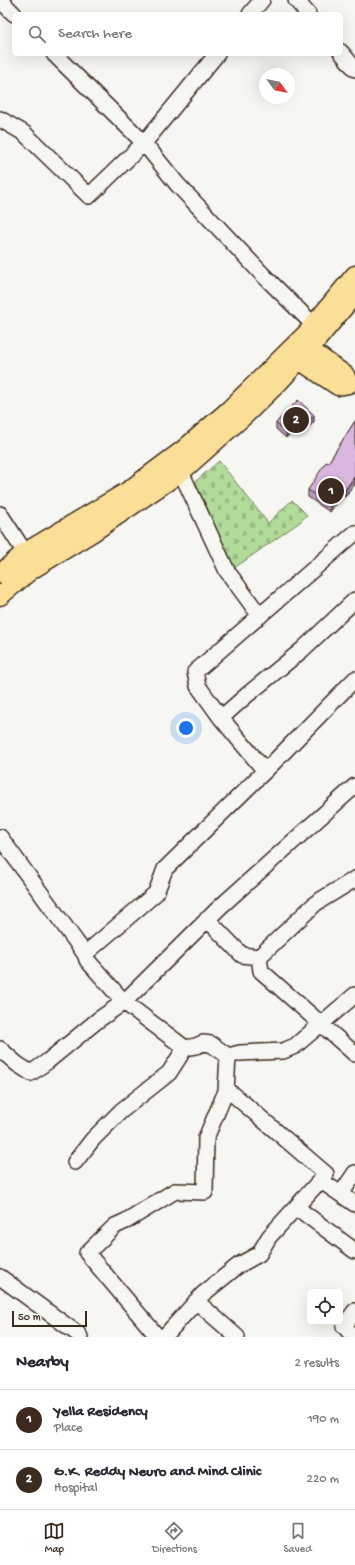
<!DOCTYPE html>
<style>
body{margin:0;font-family:"Gochi Hand",sans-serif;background:#f7f7f7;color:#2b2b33}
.controls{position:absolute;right:12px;bottom:12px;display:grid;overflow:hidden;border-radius:6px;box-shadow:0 4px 16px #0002}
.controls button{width:36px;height:36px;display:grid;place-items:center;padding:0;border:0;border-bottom:1px solid #e1e1e2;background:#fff;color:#2b2b33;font:20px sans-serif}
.compass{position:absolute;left:259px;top:68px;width:36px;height:36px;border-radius:50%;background:#fff;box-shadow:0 4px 16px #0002;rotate:123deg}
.scale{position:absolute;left:12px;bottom:10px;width:75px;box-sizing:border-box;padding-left:4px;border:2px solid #3b2a1e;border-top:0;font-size:11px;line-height:14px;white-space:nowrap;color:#3b2a1e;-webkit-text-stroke:3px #f6f6f2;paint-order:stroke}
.you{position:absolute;left:186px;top:728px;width:14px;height:14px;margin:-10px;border:3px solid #fff;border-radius:50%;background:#1a73e8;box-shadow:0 0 0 6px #1a73e833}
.badge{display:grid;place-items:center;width:26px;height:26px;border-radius:50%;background:#3b2a1e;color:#fff;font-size:13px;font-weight:700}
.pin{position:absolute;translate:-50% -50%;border:2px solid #fff;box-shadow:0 1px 4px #0006}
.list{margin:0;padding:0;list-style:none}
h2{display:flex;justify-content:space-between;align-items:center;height:52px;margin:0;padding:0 16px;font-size:17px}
h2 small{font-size:13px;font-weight:400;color:#7c7c81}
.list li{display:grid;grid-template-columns:26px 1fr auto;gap:12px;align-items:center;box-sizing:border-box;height:60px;padding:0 16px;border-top:1px solid #e1e1e2}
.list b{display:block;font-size:15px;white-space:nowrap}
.list p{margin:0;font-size:13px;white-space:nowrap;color:#7c7c81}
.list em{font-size:13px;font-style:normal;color:#7c7c81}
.icon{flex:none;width:22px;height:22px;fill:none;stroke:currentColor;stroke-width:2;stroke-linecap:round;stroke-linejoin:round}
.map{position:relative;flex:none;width:355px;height:1337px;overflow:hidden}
.search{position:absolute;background:#fff;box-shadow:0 4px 16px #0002;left:12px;right:12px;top:12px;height:44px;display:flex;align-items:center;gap:10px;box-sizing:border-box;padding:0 14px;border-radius:6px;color:#7c7c81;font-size:15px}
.sheet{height:172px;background:#fff}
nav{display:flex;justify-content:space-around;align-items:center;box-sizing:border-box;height:56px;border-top:1px solid #e1e1e2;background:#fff;font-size:11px;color:#7c7c81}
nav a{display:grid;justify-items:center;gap:2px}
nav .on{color:#3b2a1e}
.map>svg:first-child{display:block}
</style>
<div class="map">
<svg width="355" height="1337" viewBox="0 0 355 1337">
<defs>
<pattern id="cemetery-stones" width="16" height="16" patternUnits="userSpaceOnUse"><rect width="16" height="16" fill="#b1db98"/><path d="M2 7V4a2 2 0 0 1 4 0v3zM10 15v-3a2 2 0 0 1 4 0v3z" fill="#99bc83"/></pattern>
</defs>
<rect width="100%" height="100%" fill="#f6f6f2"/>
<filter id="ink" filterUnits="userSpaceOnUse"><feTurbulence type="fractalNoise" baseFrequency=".025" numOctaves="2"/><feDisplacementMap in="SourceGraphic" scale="8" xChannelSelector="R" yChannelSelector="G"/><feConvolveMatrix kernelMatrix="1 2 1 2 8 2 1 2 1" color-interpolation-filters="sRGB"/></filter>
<g filter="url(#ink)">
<!-- cemetery -->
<path fill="url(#cemetery-stones)" stroke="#76825b" d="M219,461L268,523L292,500L307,515L300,522L230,571L188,488Z"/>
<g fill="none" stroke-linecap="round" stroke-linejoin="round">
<!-- minor casing -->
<g stroke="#3b2a1e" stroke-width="18">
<path id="minor" d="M0,0L14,14
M296,0L308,14
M250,14L262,0
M341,52L355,69
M54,54L144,143L177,184L263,275L322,333
M0,119L24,133L89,196L144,143L217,54
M181,472L227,571L260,616
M0,514L31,562
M221,718L247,695L302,650L355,600
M265,771L221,718L198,686L195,672L355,533
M0,837L85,954L156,893L165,869L273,763L355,679
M207,919L242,955L259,957L261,971L355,1054
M85,954L87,960L124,1002L185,1048L196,1046L203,1043L211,1044L228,1056
M259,957L316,903L355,879
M0,1049L17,1064L31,1073L48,1061L98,1020L124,1002L220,907L355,786
M228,1056L240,1053L283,1051L295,1046L355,995
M75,1162L93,1139L121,1111L169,1073L185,1048
M320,1180L355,1204
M341,1194L355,1173
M296,1207L355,1251
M0,1277L78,1334L80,1337
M196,1301L237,1337
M158,1337L87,1253L115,1226L126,1221L175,1191L205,1192L206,1138L226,1091L228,1056
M164,1337L203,1294L239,1265L259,1254L269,1237L326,1174L234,1095L226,1091
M354,1337L344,1326L355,1311"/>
</g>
<!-- major casing -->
<g stroke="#3b2a1e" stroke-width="21">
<path id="major" d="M299,360L338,386L349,384L345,375L309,349
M0,574L24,553L128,491L183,450L229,410L307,333L355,275
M0,596L31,570L93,532L181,472L245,415L280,381L311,347L355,294"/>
</g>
<!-- minor -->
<use href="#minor" stroke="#f6f6f2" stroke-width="15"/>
<!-- major -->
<use href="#major" stroke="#fbdf96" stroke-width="18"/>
</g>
<!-- wall -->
<path fill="#bb9dc1" stroke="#3b2a1e" d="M298,400L314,422L305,431L298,425L286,438L276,429V423Z
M355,421V486L354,485L345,497L341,495L330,512L308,497V490L328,463Z"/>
<!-- shaded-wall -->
<path fill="#997f9d" stroke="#3b2a1e" d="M314,415V422L305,431V424Z
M298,418V425L286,438V432Z
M354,477V485L345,497V490Z
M341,487V495L330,512V504Z"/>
<!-- building -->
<path fill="#dab6e0" stroke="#3b2a1e" d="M298,400L314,415L305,424L298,418L286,432L276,423Z
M355,421V478L354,477L345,490L341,487L330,504L308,490L326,462L328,463Z"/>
</g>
</svg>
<div class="controls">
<button><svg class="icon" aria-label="locate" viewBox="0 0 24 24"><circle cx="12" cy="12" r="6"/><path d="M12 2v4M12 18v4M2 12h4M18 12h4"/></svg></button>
</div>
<svg class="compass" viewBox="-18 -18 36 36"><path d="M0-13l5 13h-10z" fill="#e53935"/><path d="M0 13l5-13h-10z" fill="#7c7c81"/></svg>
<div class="scale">50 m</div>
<div class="you"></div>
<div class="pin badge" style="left:331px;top:491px">1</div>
<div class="pin badge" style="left:296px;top:420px">2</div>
<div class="search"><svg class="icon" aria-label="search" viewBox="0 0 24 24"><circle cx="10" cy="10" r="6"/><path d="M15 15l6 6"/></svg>Search here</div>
</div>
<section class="sheet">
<h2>Nearby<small>2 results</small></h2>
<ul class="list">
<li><span class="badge">1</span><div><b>Yella Residency</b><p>Place</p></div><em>190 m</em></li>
<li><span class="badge">2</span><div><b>G.K. Reddy Neuro and Mind Clinic</b><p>Hospital</p></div><em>220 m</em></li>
</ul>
</section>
<nav>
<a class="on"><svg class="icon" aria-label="map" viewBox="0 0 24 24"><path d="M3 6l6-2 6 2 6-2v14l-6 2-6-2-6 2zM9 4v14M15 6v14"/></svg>Map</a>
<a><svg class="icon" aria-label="directions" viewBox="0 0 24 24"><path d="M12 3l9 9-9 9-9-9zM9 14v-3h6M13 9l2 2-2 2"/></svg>Directions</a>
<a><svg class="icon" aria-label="saved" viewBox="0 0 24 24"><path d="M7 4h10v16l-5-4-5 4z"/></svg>Saved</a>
</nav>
